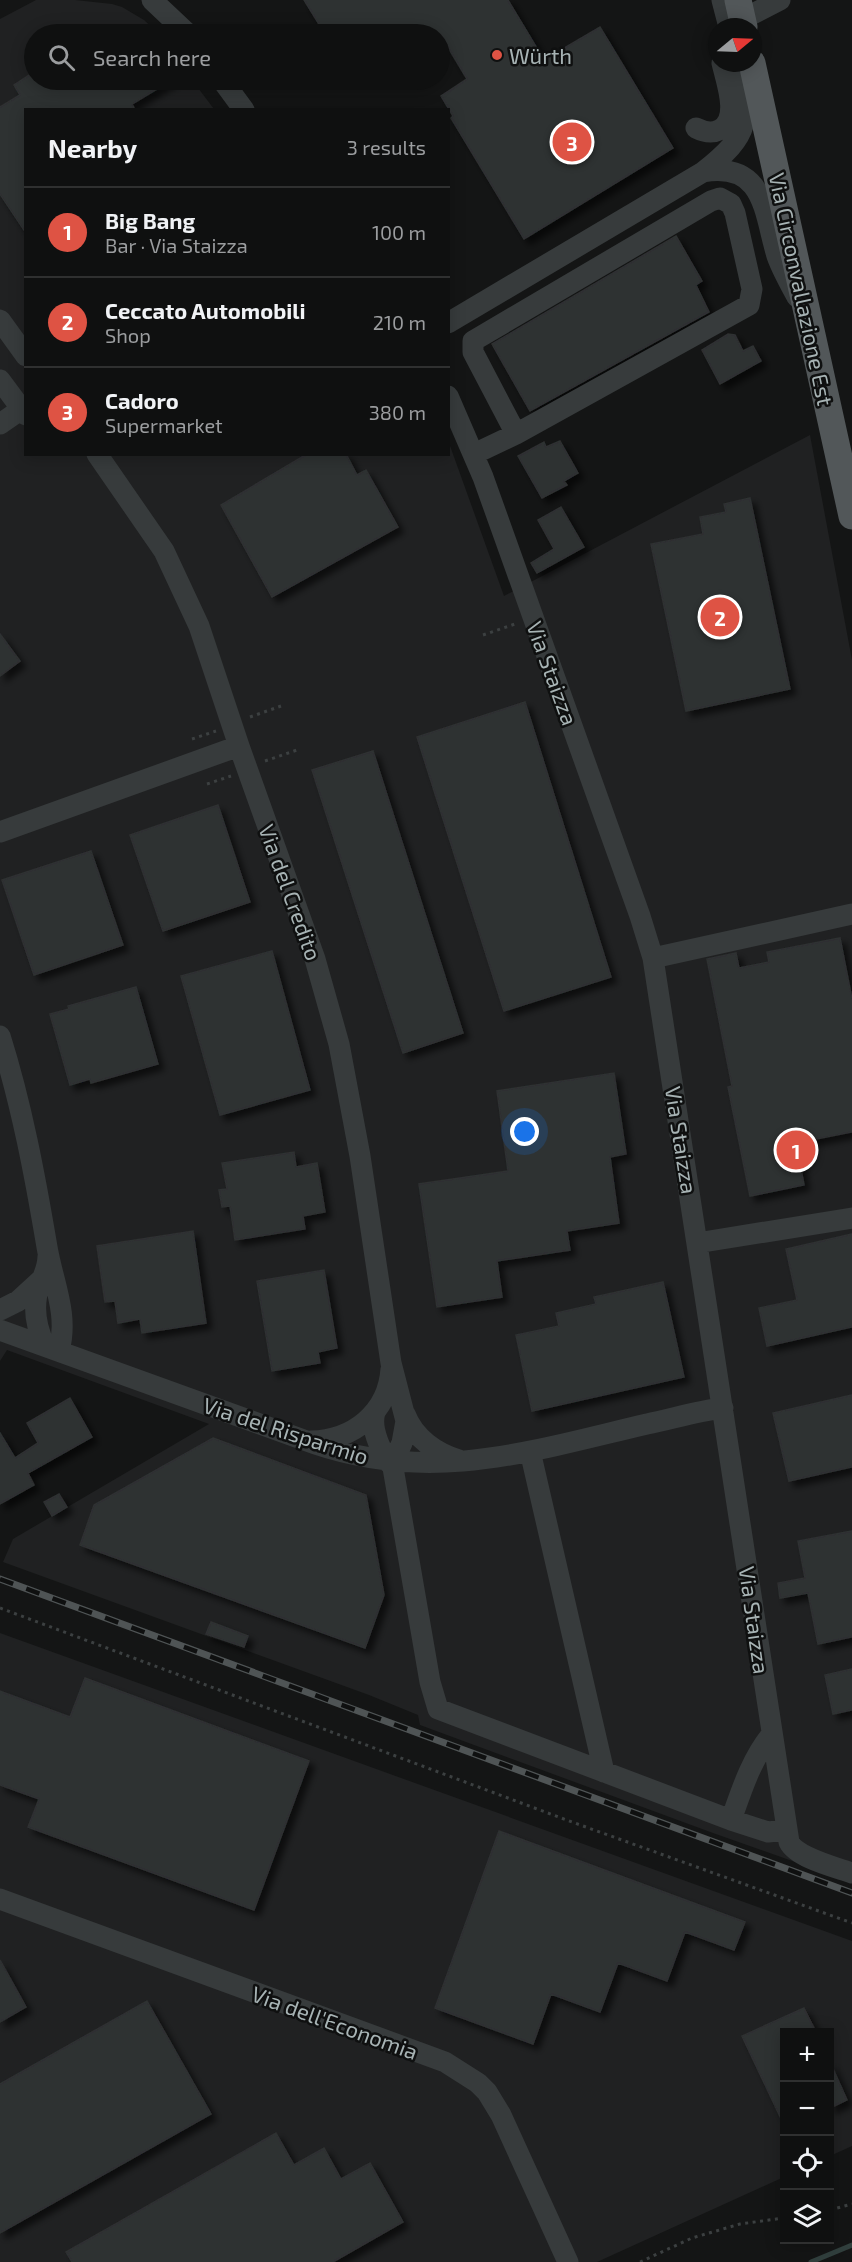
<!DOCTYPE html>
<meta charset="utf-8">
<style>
body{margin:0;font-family:"Exo 2",sans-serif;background:#1d1e1e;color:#f1f3f6}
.controls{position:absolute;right:18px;bottom:18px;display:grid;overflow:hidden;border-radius:0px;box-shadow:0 3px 15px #0003}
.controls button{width:54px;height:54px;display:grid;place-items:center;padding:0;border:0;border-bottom:2px solid #2f3030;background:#0f1010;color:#f1f3f6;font:30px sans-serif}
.compass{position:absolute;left:708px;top:18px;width:54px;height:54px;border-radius:50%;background:#0f1010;box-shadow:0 3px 15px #0003;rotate:71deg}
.you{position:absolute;left:525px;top:1132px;width:21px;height:21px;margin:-15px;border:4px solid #fff;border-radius:50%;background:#1a73e8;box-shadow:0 0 0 9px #1a73e833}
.badge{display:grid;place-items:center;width:39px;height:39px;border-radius:50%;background:#de5344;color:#fff;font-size:20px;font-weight:700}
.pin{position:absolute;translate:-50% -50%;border:3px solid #fff;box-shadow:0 2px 6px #0006}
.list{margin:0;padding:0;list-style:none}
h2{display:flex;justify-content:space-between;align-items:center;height:78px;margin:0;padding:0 24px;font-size:26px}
h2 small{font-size:20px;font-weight:400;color:#9b9d9f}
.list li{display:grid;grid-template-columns:39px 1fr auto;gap:18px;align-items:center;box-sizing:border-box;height:90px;padding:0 24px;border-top:2px solid #2f3030}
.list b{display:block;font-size:22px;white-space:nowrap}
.list p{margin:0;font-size:20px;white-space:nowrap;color:#9b9d9f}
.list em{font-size:20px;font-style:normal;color:#9b9d9f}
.icon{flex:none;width:33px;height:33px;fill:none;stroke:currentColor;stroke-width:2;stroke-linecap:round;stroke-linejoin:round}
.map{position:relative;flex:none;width:852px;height:2262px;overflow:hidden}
.search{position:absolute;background:#0f1010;box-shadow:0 3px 15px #0003;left:24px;top:24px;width:426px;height:66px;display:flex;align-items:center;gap:15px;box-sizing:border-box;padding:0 21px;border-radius:33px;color:#9b9d9f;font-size:22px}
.panel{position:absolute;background:#0f1010;box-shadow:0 3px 15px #0003;left:24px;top:108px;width:426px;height:348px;border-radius:0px}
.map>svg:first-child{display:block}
</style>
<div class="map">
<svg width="852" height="2262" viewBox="0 0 852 2262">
<defs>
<filter id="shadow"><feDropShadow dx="5.5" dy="5.5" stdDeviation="3" flood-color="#0009"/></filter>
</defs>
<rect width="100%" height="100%" fill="#141515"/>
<!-- built -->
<path fill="#202122" d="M36,0H75L112,4L122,7L144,20L159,34H34V80H192L214,109L26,110V454H448L449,443L504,596L810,435L852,660V1873L812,1868L713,1833L420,1725L418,1715L369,1695L3,1562L13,1539L209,1424L7,1350L0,1361V19Z
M0,1633L852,1941V2146L830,2156V2032H784V2177L597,2262H0Z"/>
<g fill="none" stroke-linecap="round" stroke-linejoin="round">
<!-- stream -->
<path stroke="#313f3d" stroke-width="5" d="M811,2262L852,2245"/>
</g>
<!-- building -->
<path fill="#2f3031" stroke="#2e3031" stroke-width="1.5" filter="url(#shadow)" d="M304,0H508L544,60L600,27L673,148L524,239L451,118L453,116L441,96L467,79L440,34H325Z
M34,72V80H172L132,104L135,110H26V233L0,194V107L20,95L14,85Z
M676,236L702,281L696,285L709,312L530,411L492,344Z
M728,334L735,335L743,351L753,346L761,361L720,384L702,350Z
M560,441L578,473L564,481L567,485L542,498L518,456L544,442L546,447Z
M307,454H346L357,475L366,470L398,527L272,597L221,505Z
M750,498L790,689L686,711L651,544L703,534L700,517L726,512L724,504Z
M561,507L584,547L537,573L531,563L554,549L538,520Z
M0,634L20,661L0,676Z
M525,702L611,977L504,1011L417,737Z
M373,751L463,1033L403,1053L312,770Z
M218,805L250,902L163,931L130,835Z
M91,851L123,945L34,975L2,880Z
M840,938L852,999V1132L801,1142L805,1157L799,1158L804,1185L750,1196L728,1087L732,1086L707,959L736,953L739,968L769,962L767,952Z
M272,951L310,1090L220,1115L181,976Z
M136,987L158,1064L91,1083L90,1079L70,1085L50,1014L69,1009L68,1006Z
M614,1073L626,1154L610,1157L619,1223L567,1231L570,1250L497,1261L502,1297L437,1307L419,1184L508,1171L497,1091Z
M294,1152L296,1167L317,1163L325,1212L303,1216L305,1229L235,1240L230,1206L222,1207L219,1190L227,1189L222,1163Z
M193,1231L206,1323L142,1333L140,1319L118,1323L115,1301L105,1302L97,1246Z
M852,1234V1327L767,1346L759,1308L797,1300L786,1249Z
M324,1270L337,1348L318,1352L320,1363L272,1371L257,1281Z
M663,1282L684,1377L532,1411L516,1335L559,1326L556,1313L596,1304L594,1297Z
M852,1395V1467L789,1481L773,1413Z
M70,1398L92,1437L28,1473L34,1485L0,1504V1433L15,1458L38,1443L27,1423Z
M213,1438L366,1495L384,1595L365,1648L80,1545L94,1505Z
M59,1494L67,1507L52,1516L44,1502Z
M852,1531V1637L818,1644L808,1593L780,1598L778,1583L805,1578L798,1541Z
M211,1622L248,1636L244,1647L206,1634Z
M852,1669V1710L833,1714L825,1675Z
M85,1678L309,1761L254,1910L28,1827L39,1799L0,1785V1691L70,1717Z
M499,1831L745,1922L734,1950L685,1932L667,1981L618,1963L600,2012L551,1994L533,2044L435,2008Z
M0,1960L26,2007L0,2022Z
M147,2001L211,2114L0,2233V2084Z
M804,2008L816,2032H784V2125L742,2036Z
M830,2062L847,2100L830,2108Z
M276,2133L294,2165L324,2148L341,2179L370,2163L403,2222L333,2262H72L66,2252Z"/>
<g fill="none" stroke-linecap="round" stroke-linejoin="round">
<!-- path -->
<path stroke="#3c4041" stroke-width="3" stroke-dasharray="3 4.5" stroke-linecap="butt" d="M483,635L515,624
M250,717L281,706
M192,739L216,731
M265,761L297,750
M207,784L231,776
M0,1608L572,1822L852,1923
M830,2210L852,2204
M640,2262L692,2238L740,2224L784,2218"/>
<!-- minor -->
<path stroke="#373b3c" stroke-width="21" d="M152,0L188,34
M722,0L729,27
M743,19L780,0
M222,80L244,110
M696,128C704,132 711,134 719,130C741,120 726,81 722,63
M703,172C765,161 764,213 777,256C782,270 790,284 797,297
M0,320L26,356
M448,323L703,172C751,134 751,121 737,63
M0,380L26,415
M448,396L483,477L640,916L653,958L789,1842C797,1858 835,1867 852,1873
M0,424L26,406
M97,454L164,551L199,626L239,746L315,959L339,1044L360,1156L391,1363L406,1421L402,1443L396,1456L388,1462
M474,454L516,434L749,305L752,289L735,213L731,204L720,198L711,201L473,341V352L516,434
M0,832L239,746
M653,958L852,914
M0,1036C22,1106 35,1176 47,1247C53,1283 69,1314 59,1351
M697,1243L852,1218
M0,1310L18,1301L42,1279
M0,1330L315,1444C433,1484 531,1451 647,1424C672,1419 697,1411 723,1408
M45,1346C36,1327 32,1305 40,1284C44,1274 48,1268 48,1256
M375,1412C370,1428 380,1448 388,1462
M405,1414C414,1438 436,1453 459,1460
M311,1441C353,1440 388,1413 391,1369
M530,1451L604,1772
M392,1462L430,1682L438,1709L731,1820L768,1832L787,1830
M731,1820C742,1789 751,1760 771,1735
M0,1899L445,2062L478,2083L487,2092L501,2115L568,2262"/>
<!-- major -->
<path stroke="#525759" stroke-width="27" d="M738,0L744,27
M752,63L852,516"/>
<!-- rail casing -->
<g stroke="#4f5455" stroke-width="7">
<path id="rail" d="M0,1579L852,1893"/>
</g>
<!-- rail -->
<use href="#rail" stroke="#0f1010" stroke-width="4.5" stroke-dasharray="14" stroke-linecap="butt"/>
</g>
<!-- markers -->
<circle fill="#de5344" stroke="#0f1010" stroke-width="2" cx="497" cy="55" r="6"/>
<g text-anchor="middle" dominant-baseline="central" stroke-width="5" stroke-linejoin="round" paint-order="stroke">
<!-- poi labels -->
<g font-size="22" fill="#a7b3b4" stroke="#0f1010" text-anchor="start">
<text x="509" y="55">Würth</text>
</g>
<!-- street labels -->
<g font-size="22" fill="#a7b3b4" stroke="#0f1010">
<text transform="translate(802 289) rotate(78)">Via Circonvallazione Est</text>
<text transform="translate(553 673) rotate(70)">Via Staizza</text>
<text transform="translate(291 892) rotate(70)">Via del Credito</text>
<text transform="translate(682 1140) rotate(81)">Via Staizza</text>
<text transform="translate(286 1430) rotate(18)">Via del Risparmio</text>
<text transform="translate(755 1620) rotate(82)">Via Staizza</text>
<text transform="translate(335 2022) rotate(20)">Via dell'Economia</text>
</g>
</g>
</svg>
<div class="controls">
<button>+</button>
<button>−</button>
<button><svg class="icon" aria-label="locate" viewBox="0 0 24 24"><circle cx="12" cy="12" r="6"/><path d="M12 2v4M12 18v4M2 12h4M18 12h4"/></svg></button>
<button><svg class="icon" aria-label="layers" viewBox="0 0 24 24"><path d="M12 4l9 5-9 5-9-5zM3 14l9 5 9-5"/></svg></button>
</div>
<svg class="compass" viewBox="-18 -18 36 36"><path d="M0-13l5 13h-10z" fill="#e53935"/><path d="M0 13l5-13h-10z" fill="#9b9d9f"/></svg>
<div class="you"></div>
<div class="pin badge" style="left:796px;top:1150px">1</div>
<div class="pin badge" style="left:720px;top:617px">2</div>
<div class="pin badge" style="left:572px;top:142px">3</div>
<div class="search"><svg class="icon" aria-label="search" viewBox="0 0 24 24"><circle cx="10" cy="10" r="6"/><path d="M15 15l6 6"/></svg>Search here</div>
<section class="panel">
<h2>Nearby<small>3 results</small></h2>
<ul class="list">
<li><span class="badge">1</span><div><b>Big Bang</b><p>Bar · Via Staizza</p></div><em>100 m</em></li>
<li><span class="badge">2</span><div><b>Ceccato Automobili</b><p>Shop</p></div><em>210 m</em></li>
<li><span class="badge">3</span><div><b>Cadoro</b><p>Supermarket</p></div><em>380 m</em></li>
</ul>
</section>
</div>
